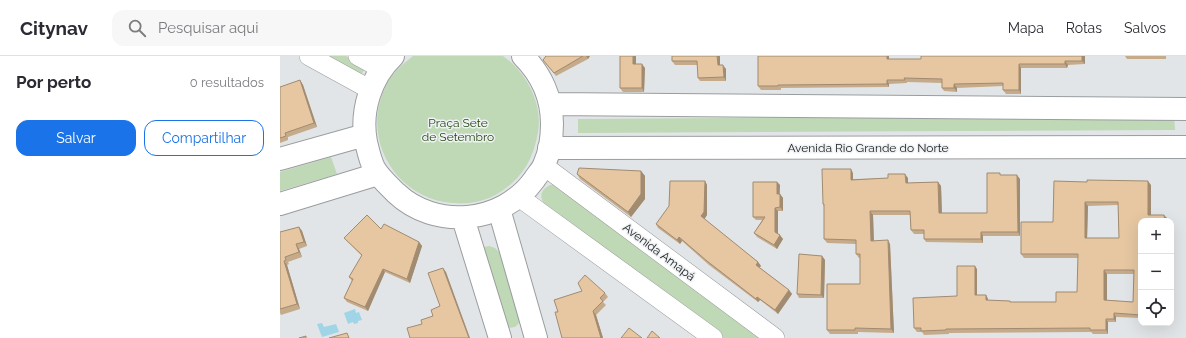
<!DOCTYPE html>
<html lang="pt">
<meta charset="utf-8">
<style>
body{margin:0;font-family:Raleway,sans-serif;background:#f7f7f7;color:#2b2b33}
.controls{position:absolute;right:12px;bottom:12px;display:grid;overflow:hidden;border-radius:8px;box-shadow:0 4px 16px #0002}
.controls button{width:36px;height:36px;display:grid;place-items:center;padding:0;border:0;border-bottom:1px solid #e1e1e2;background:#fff;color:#2b2b33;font:20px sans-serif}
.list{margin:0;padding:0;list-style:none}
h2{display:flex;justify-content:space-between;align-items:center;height:52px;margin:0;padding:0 16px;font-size:17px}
h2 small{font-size:13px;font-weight:400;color:#7c7c81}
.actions{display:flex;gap:8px;padding:12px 16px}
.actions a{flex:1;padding:9px 0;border:1px solid #1a73e8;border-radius:12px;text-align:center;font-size:14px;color:#1a73e8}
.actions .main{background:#1a73e8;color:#fff}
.icon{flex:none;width:22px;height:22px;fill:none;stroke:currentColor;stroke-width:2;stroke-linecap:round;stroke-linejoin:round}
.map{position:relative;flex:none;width:906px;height:282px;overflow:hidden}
header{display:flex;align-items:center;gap:24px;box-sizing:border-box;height:56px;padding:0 20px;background:#fff;border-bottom:1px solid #e1e1e2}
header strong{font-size:19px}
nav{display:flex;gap:22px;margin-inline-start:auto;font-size:14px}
.search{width:280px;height:36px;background:#f7f7f7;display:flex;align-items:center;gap:10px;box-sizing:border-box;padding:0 14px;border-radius:12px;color:#7c7c81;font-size:15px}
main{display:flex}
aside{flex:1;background:#fff}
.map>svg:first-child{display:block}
</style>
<header>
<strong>Citynav</strong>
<div class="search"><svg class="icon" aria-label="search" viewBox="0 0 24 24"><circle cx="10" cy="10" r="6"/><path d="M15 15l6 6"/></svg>Pesquisar aqui</div>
<nav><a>Mapa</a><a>Rotas</a><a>Salvos</a></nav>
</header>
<main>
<aside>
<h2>Por perto<small>0 resultados</small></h2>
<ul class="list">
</ul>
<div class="actions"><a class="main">Salvar</a><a>Compartilhar</a></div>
</aside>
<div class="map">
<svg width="906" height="282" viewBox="0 0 906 282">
<rect width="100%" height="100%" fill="#e2e5e7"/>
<!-- green -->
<path fill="#bfd8b5" d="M46,0H66L86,11L81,19Z
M133,0H223C246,16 263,47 258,76C254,99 246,117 226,132C211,144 192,149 172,147C114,142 78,79 108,26C114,15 123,8 133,0Z
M894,59L895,74L298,77V63Z
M51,101L57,118L0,135V116Z
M276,127L484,282H442L265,150C257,137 263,131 276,127Z
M209,190L215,192L219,196L240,262V266L235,271L228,272L201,199L204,191Z"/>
<!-- water -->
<path fill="#9fd5e6" d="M75,253L76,257L79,256L82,264L78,265V267L74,268L73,266L68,268L64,257Z
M42,267L44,271L56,268L59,276L42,281L37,268Z"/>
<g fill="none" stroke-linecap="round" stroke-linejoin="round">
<!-- minor casing -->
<g stroke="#9a9d9f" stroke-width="20">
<path id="minor" d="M29,0L91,34
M78,0L102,13
M264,110L495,282
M239,141L433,282"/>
</g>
<!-- major casing -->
<g stroke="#9a9d9f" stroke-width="24">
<path id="major" d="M113,0C91,21 80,55 86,86C88,94 90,104 94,112C99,121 108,129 116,137C155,174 222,168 254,124C257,119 262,114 264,109C270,96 272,82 272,68C272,42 261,18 243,0
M270,48L906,53
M269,92L906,91
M0,103L85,79
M0,148L98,118
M219,153L256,282
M183,162L220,282"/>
</g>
<!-- minor -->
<use href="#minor" stroke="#fff" stroke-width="19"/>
<!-- major -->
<use href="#major" stroke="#fff" stroke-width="22"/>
</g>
<!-- wall -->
<path fill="#c6ab8b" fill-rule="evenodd" d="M266,0H310L308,3L276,20L263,4Z
M356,0V8L365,12L364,36H343L340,32Z
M392,0L440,9L446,13V25H420L418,22V9H395L392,5Z
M478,0H609V3H641L805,0V8L788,9L787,12H741V38H726L723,34V30L677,32V36L664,35L662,32V27L627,26V27L609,28V31L501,32V34H481L478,30Z
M845,0H886V3H847Z
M20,24L23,29L37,71L8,81V84L0,87V31Z
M361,115L365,120V143L351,161L300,123L297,118Z
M573,117V123L628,122V127L658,126L661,130L662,157H707L722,119L740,123V180H703V187L646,186L644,183V178H634L631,174L630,159H593L594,185L610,188L614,277L578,276V278H550L547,274L580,228V202H579L576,198V188L547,187L544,183V151L543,148Z
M425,125L427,129V159L424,163L478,206L481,210L479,211L509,234L512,238L498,258L480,244L478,246L429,209L402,185L400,188L378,172L376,168Z
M774,125L871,129V159L887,162V165H861V262L836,261V266H828V278H813L811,276L669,277V278L644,279L642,276H637L634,272L677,240L697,213V239H706L708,243V244L730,245L731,246H776L797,236L798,202H744L741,198L773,166ZM838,149L839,182H807L808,150ZM827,218H854L853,246L827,244Z
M497,126L500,129V138L503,142V155H498V178L503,183L497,193L477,181L474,177L482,164H476L473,161Z
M19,171L22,175L27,190L19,193L22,201L8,206L9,208L7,209L20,253L1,259L0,257V176Z
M101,173L139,186L142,190L130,227L105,216L88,255L67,246L64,242L72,225L69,221L82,200L64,182Z
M542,200L545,204L544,242H519L517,238Z
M302,235L325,237L328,241L323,246L326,249L316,259L323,282H282L278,256Z"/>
<!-- shaded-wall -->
<path fill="#a18b71" d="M306,0H310L308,3Z
M353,0H356V11L353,8Z
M437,0H440V13L438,9Z
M607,0H609V7L607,3Z
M802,0H805V8L802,5Z
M785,5L788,9L787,12L785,8Z
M362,8L365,12L364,36L362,32Z
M739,8L741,12V38L739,34Z
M443,9L446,13V25L444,21Z
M20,24L23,29L37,71L34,67Z
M607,24L609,28V31L607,28Z
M674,28L677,32V36L674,32Z
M571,113L573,117V127L571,124Z
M361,115L365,120V143L351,161L348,156Z
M625,118L628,122V131L626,127Z
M737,119L740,123V180L738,176Z
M425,125L427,129V159L424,164L421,160Z
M868,125L871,129V163L868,159Z
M497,126L500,129L499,142L497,138Z
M658,126L661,130L662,161L659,157Z
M500,138L503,142V155L500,151Z
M805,146L808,150L807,185L805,182Z
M495,152L498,155V180L495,176Z
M590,155L593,159L594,189L591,185Z
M884,159L887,162V165H885Z
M19,171L22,175L27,190L24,186Z
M701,176L703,180V187L701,183Z
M500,179L503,183L497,193L494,189Z
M399,181L402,185L400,188L397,184Z
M608,184L610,188L614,277L611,273Z
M891,184V185L892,216L891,215Z
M139,186L142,190L130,227L127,223Z
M16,188L19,193L22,201L19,196Z
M542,200L545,204L544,242L541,239Z
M4,205L7,209L20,253L17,248Z
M478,206L481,210L479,212L476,209Z
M695,210L697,213V243L695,239Z
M163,212L166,216L190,282H189Z
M103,213L105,216L88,255L85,251Z
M824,214L827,218V248L824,244Z
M509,234L512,238L498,258L495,254Z
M706,239L708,243V248L706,244Z
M477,241L480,244L478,246L476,243Z
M313,255L316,259L323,282H321Z
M834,257L836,261V266L834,263Z
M826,263L828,266V278L826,274Z"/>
<!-- building -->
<path fill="#e6c7a2" stroke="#a18b71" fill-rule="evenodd" d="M266,0H303L274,17L263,4Z
M340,0H353V8H362V32H340Z
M392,0H437L438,9H443L444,21L418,22L417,5H392Z
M478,0H607V3H641V0H802V5H785V8H739V34H723V27L674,28V32H662V23L624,22L625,24H607V28L498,29V30H478Z
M20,24L34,67L5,77L6,80L0,82V31Z
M299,112L361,115V138L348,156L297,118Z
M542,113H571V124L608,122V118H625L626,127L658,126L659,157H707V117H720V119H737L738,176H701V183H644V174H631L630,155H590L591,185L608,184L611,273L575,272V274H547V228H580V198H576V184L544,183V148H543Z
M807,124L868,125V159H884L885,165H861V259L834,257V263H826V274H810V272L666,273V274L641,275V272H634L633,242L677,240V210H695V239H706V244L730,245V246H776V236H797L798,198H741V166H773L774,125L807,126ZM805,146H838L839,182H805ZM824,214H854L853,246L824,244Z
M390,125H425L424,156L421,160L478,206L476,209L509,234L495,254L477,241L476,243L427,205L399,181L397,184L376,168L389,150Z
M473,126H497V138H500V151L495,152V176L500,179L494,189L474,177L485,161H473Z
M87,159L101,173L104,168L139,186L127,223L103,213L85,251L64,242L73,223L69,221L82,199L64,182Z
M19,171L24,186L16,188L19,196L5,201L6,204L4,205L17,248L0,253V176Z
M519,198L542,200L541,239L517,238Z
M163,212L189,282H130L127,272L142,268L141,264L153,260L151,254L160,250L148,217Z
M305,219L325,237L320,242L323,245L313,255L321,282H282L275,256H278L274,244L302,235L298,227Z
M349,272L362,282H341Z
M372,275L380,282H367Z
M67,277L69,282H49Z
M26,280V282H19Z"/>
<g text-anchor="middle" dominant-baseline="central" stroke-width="3" stroke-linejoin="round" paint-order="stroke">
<!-- park labels -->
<g font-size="12" fill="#244812" stroke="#eff2f4">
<text x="178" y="67">Praça Sete<tspan x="178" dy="14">de Setembro</tspan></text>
</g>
<!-- street labels -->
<g font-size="12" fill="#222324" stroke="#eff2f4">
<text x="588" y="92">Avenida Rio Grande do Norte</text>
<text transform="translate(379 196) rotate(37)">Avenida Amapá</text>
</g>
</g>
</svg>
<div class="controls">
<button>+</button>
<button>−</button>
<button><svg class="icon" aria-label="locate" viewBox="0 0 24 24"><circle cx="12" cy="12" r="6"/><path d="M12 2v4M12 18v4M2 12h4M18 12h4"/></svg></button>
</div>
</div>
</main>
